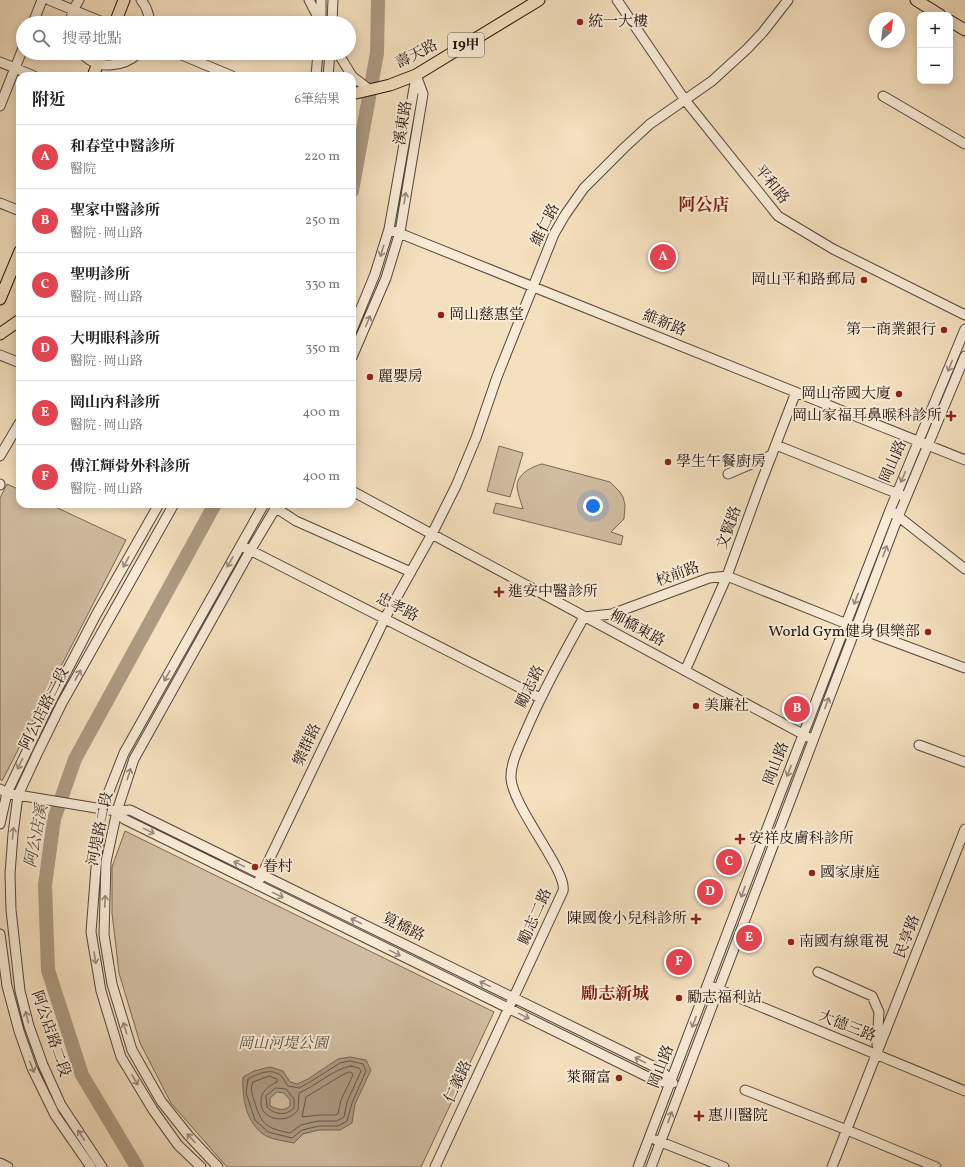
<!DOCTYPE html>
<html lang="zh-TW">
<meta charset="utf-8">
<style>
body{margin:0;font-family:Vollkorn,"Noto Serif TC",serif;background:#f6f6f6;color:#222}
.controls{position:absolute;right:12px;top:12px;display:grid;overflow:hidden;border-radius:8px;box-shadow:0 2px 10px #0003}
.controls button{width:36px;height:36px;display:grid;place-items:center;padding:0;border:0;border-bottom:1px solid #e0e0e0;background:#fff;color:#222;font:20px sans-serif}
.compass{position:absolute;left:869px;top:12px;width:36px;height:36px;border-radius:50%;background:#fff;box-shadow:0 2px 10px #0003;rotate:28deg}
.you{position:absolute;left:593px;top:506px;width:14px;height:14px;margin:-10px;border:3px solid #fff;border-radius:50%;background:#1a73e8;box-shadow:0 0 0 6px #1a73e833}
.badge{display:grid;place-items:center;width:26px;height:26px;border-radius:50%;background:#8f2418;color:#fff;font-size:13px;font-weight:700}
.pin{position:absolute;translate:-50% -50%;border:2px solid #fff;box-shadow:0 1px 4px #0006}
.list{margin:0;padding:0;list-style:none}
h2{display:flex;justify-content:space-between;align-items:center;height:52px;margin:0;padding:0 16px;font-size:17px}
h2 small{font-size:13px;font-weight:400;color:#767676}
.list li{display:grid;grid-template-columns:26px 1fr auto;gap:12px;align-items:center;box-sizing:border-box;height:64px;padding:0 16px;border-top:1px solid #e0e0e0}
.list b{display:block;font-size:15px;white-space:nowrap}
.list p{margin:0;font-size:13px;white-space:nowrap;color:#767676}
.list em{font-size:13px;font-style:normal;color:#767676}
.icon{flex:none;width:22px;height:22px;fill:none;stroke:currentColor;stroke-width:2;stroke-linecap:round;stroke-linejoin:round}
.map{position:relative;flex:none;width:965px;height:1167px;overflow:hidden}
.search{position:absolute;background:#fff;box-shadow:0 2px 10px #0003;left:16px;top:16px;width:340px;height:44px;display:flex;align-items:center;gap:10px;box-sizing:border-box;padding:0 14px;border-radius:22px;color:#767676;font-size:15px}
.panel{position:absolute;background:#fff;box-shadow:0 2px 10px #0003;left:16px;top:72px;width:340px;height:436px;border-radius:12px}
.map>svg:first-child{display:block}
</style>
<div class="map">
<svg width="965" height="1167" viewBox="0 0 965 1167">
<rect width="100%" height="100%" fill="#f4dfbe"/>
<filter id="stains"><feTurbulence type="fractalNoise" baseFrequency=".005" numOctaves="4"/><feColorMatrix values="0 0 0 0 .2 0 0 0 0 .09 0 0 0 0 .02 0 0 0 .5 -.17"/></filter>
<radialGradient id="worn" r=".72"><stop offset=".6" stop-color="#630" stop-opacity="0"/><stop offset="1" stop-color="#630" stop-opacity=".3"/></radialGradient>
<!-- green -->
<path fill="#d0bca0" stroke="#786857" d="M499,446L523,453L510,497L487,491Z
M542,464L610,482L620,492L623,497L625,505L624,519L611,532L623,536L621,545L493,513L496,503L523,509C521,502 518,495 517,487C517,474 531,467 542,464Z
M7,484L20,490V504H49L126,540L2,781L0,779V498Z
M125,831L494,1012L421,1167H228L226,1166L171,1103L140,1043L119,973L112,913V867Z"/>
<!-- water -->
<path fill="#ac9a82" stroke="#746454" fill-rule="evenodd" d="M350,1057L366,1060L371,1070L355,1104L352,1123L340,1130H319L303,1134L294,1143C285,1141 274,1140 266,1136C246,1124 242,1098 243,1077L254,1071L270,1067L283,1071L290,1082L297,1084L308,1079L338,1059ZM277,1092L284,1093L290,1100V1106C283,1112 278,1109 270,1106V1098Z"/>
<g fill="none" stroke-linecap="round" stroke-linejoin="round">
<!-- shore -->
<path stroke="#665648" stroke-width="1" d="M350,1061L363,1064L366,1071L352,1103L347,1121L338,1126H319L302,1130L292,1138L268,1132L255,1120L246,1093L248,1079C257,1074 272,1067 281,1076C284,1078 285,1083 288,1086L299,1088L310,1082L340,1063Z
M351,1066L359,1068L361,1071L347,1102L344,1117L337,1121H318L301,1125L290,1133C265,1128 261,1124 254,1100C252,1094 250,1088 253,1082L269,1076L277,1079V1082C268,1086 260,1092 261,1103C261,1106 262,1109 264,1112C273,1122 290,1121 298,1110L299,1093C316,1086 333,1069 351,1066Z
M350,1072L352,1073L353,1075L341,1100L338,1114L335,1115H319L302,1117L306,1097L344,1074Z
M276,1088L286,1089L294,1099V1108C286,1116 275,1115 267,1107L266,1096Z"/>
<!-- river -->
<path stroke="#ac9a82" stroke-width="14" d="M352,191L377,53L378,0
M137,1167L82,1075L48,970L45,885L54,819L75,759L215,504"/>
<!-- minor casing -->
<g stroke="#54463a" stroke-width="11">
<path id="minor" d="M49,0L105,23
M141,0C147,7 149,14 150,23
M309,0L321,23
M617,0L685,100L778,216L833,249L965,315
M321,21V0
M33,23L42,0
M70,23L73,10L79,0
M332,23L333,0
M82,53C97,71 123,67 139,53
M177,53L232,76
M338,53L352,76
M0,62L34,76
M316,76L318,53
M328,76L330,53
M352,76L370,90
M883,96L965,144
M0,106L23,48
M0,203L20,211
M389,229L965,460
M352,330L375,274L389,229L416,77
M0,355L20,363
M352,357L386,278L400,232L423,94L416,75
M776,445L901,495
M0,456L20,422
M728,474L772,455
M0,485V484
M352,491L808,737
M276,508L296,521L411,572
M894,513L965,569
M246,548L540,698
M685,671L727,576L759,488L796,392
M919,745L965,762
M0,789L7,793L18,795L102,809L117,811L130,810L661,1070L671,1082
M117,811L124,819L656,1081L673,1083
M0,824L7,793L46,711L96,615L159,504
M257,885L385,618L432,534L456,486L476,438L497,377L554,234L565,215L584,188L624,148L650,124L712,81L747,49L763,32L788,0
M0,934L7,986L19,1031L32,1068L55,1115L91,1167
M818,972L872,996L879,1012L877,1045
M713,987L965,1091
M745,1090L847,1130L936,1167
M656,1140L724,1167
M0,1163L8,1167
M102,1167L61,1105L43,1065L29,1026L20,991L11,910L10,874L13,834L18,795L38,752L62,703L174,504
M201,1167L178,1145L153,1110L121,1057L101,991L91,932L97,855L102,809L124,753L264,504
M218,1167L188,1135L161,1101L132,1050L112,984L104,935L106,862L117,811L134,759L250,551L278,504
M435,1167L563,891C568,872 514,809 511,779C510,764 519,747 525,733C542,693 563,655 584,617L612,614L709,578L727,576L847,624L965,668
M638,1167L779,797L890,510L965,329
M651,1167L898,517L965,356
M832,1167L965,829"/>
</g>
<!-- major casing -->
<g stroke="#1f130e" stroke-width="13">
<path id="major" d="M916,0L940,15
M950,21L965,30
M115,23L124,0
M93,76L102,53
M352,94L390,85L416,75L539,0
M0,299L20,251
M0,334L20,320"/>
</g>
<!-- minor -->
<use href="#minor" stroke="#f8ead5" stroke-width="9"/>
<!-- major -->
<use href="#major" stroke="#f4dfbe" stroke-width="11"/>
</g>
<!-- one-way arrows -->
<defs><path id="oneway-shaft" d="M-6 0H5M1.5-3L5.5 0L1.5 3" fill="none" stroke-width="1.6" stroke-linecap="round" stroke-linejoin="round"/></defs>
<g stroke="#96897b">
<use href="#oneway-shaft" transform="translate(405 198) rotate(-81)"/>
<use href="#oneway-shaft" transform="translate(382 251) rotate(107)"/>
<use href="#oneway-shaft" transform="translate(368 321) rotate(-67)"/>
<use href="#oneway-shaft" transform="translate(950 366) rotate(112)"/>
<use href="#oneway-shaft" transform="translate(903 477) rotate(113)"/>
<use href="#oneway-shaft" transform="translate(885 551) rotate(-69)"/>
<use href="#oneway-shaft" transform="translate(126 562) rotate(119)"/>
<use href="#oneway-shaft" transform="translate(230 562) rotate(119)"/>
<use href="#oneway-shaft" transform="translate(856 599) rotate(111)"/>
<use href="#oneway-shaft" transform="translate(78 675) rotate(-61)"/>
<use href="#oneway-shaft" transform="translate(167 676) rotate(119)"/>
<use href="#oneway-shaft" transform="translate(827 703) rotate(-69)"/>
<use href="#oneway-shaft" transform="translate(20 764) rotate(116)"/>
<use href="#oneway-shaft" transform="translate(789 771) rotate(111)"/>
<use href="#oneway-shaft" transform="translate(129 774) rotate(-72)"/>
<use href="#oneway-shaft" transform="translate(149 831) rotate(26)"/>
<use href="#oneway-shaft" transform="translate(13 833) rotate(-84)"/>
<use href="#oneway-shaft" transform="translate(239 864) rotate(-154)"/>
<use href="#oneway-shaft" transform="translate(743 892) rotate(111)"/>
<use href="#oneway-shaft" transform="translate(278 895) rotate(26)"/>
<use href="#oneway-shaft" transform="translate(105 901) rotate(-88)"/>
<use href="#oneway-shaft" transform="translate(356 921) rotate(-154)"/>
<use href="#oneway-shaft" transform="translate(395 953) rotate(26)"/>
<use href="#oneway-shaft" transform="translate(95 958) rotate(81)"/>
<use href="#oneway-shaft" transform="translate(485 984) rotate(-154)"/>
<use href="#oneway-shaft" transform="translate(524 1016) rotate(26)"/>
<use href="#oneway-shaft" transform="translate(27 1017) rotate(-104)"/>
<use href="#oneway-shaft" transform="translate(694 1022) rotate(111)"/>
<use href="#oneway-shaft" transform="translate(125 1028) rotate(-107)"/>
<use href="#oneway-shaft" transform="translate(640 1060) rotate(-154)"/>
<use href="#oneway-shaft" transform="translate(32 1067) rotate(68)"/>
<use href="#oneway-shaft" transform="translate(135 1080) rotate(59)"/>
<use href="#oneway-shaft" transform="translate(670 1117) rotate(-69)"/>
<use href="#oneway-shaft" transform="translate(81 1135) rotate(-123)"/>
<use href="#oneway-shaft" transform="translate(191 1138) rotate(-132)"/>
</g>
<!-- markers -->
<g fill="#8f2418" stroke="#f8ead5" stroke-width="1.5">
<circle cx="580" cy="22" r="4"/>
<circle cx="864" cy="280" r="4"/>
<circle cx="441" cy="315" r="4"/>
<circle cx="944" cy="330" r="4"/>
<circle cx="370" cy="377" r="4"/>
<circle cx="899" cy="394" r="4"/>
<path d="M949 410h4v4h4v4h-4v4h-4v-4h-4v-4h4z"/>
<circle cx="668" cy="462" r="4"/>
<path d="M497 586h4v4h4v4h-4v4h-4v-4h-4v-4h4z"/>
<circle cx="928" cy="632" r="4"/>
<circle cx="696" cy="706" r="4"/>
<path d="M738 833h4v4h4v4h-4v4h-4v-4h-4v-4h4z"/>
<circle cx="255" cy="867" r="4"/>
<circle cx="812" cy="873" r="4"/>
<path d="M694 913h4v4h4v4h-4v4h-4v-4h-4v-4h4z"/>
<circle cx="791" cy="942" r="4"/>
<circle cx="679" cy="998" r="4"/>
<circle cx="619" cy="1078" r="4"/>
<path d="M697 1110h4v4h4v4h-4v4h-4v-4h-4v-4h4z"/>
</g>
<g text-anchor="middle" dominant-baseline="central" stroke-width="4" stroke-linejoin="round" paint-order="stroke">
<!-- shield labels -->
<rect fill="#f8ead5" stroke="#60544a" stroke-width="1" x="448" y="33" width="36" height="24" rx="3"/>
<g font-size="14" font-weight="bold" fill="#1f130e">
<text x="466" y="45">19甲</text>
</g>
<!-- poi labels -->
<g font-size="15" fill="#1f130e" stroke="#f8ead5" text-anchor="start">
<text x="588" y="22">統一大樓</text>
<text x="856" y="280" text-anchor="end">岡山平和路郵局</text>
<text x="449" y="315">岡山慈惠堂</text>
<text x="936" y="330" text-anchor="end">第一商業銀行</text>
<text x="378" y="377">麗嬰房</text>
<text x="891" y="394" text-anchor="end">岡山帝國大廈</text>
<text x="942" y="416" text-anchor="end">岡山家福耳鼻喉科診所</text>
<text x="676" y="462">學生午餐廚房</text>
<text x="508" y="592">進安中醫診所</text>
<text x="920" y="632" text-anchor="end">World Gym健身俱樂部</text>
<text x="704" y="706">美廉社</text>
<text x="749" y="839">安祥皮膚科診所</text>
<text x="263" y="867">眷村</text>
<text x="820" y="873">國家康庭</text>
<text x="687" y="919" text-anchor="end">陳國俊小兒科診所</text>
<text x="799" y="942">南國有線電視</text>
<text x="687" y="998">勵志福利站</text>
<text x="611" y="1078" text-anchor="end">萊爾富</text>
<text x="708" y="1116">惠川醫院</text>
</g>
<!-- street labels -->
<g font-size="15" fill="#1f130e" stroke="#f8ead5">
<text transform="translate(417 55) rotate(-27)">壽天路</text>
<text transform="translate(404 123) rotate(-81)">溪東路</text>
<text transform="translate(771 185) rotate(51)">平和路</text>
<text transform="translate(546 225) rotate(-63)">維仁路</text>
<text transform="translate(664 324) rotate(22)">維新路</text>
<text transform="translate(894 462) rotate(-67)">岡山路</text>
<text transform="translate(730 528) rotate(-70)">文賢路</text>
<text transform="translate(678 575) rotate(-20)">校前路</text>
<text transform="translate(397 608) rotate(27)">忠孝路</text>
<text transform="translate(637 629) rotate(28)">柳橋東路</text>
<text transform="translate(531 687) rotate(-64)">勵志路</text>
<text transform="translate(45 709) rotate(-63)">阿公店路二段</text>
<text transform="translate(308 745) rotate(-65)">樂群路</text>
<text transform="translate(777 764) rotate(-69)">岡山路</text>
<text transform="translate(101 829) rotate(-78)">河堤路二段</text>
<text transform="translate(536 917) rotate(-66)">勵志二路</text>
<text transform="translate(403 928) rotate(26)">筧橋路</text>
<text transform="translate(908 937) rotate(-69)">民享路</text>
<text transform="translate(847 1027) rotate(22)">大德三路</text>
<text transform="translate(50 1034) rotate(71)">阿公店路二段</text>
<text transform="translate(662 1067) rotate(-69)">岡山路</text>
<text transform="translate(459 1082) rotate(-65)">仁義路</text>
</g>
<!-- park labels -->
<g font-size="15" font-style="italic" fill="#5d4e41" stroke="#f8ead5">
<text x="283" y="1044">岡山河堤公園</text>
</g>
<!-- water labels -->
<g font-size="16" font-style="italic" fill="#5e5042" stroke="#f8ead5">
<text transform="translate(37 836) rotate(-79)">阿公店溪</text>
</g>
<!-- quarter labels -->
<g font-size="17" font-weight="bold" fill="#7a1f14" stroke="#f8ead5">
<text x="704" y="205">阿公店</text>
<text x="615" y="994">勵志新城</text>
</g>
</g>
<rect width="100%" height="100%" filter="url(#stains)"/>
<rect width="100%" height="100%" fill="url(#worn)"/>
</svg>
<div class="controls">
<button>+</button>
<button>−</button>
</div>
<svg class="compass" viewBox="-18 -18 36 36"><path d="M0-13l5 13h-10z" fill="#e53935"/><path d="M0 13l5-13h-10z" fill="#767676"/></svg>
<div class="you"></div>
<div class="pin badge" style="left:663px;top:257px;background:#e0444e">A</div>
<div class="pin badge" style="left:797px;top:709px;background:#e0444e">B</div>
<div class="pin badge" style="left:729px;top:862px;background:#e0444e">C</div>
<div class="pin badge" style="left:710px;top:892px;background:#e0444e">D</div>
<div class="pin badge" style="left:749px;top:938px;background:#e0444e">E</div>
<div class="pin badge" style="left:679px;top:962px;background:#e0444e">F</div>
<div class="search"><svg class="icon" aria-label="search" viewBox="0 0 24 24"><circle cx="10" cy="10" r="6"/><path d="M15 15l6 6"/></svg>搜尋地點</div>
<section class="panel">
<h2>附近<small>6筆結果</small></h2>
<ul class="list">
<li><span class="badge" style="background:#e0444e">A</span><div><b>和春堂中醫診所</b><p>醫院</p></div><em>220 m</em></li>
<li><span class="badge" style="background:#e0444e">B</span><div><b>聖家中醫診所</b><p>醫院 · 岡山路</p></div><em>250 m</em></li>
<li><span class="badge" style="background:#e0444e">C</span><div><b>聖明診所</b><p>醫院 · 岡山路</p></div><em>330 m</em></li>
<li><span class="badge" style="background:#e0444e">D</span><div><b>大明眼科診所</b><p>醫院 · 岡山路</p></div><em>350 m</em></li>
<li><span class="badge" style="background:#e0444e">E</span><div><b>岡山內科診所</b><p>醫院 · 岡山路</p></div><em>400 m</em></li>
<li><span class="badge" style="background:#e0444e">F</span><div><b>傅江輝骨外科診所</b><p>醫院 · 岡山路</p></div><em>400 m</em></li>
</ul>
</section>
</div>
